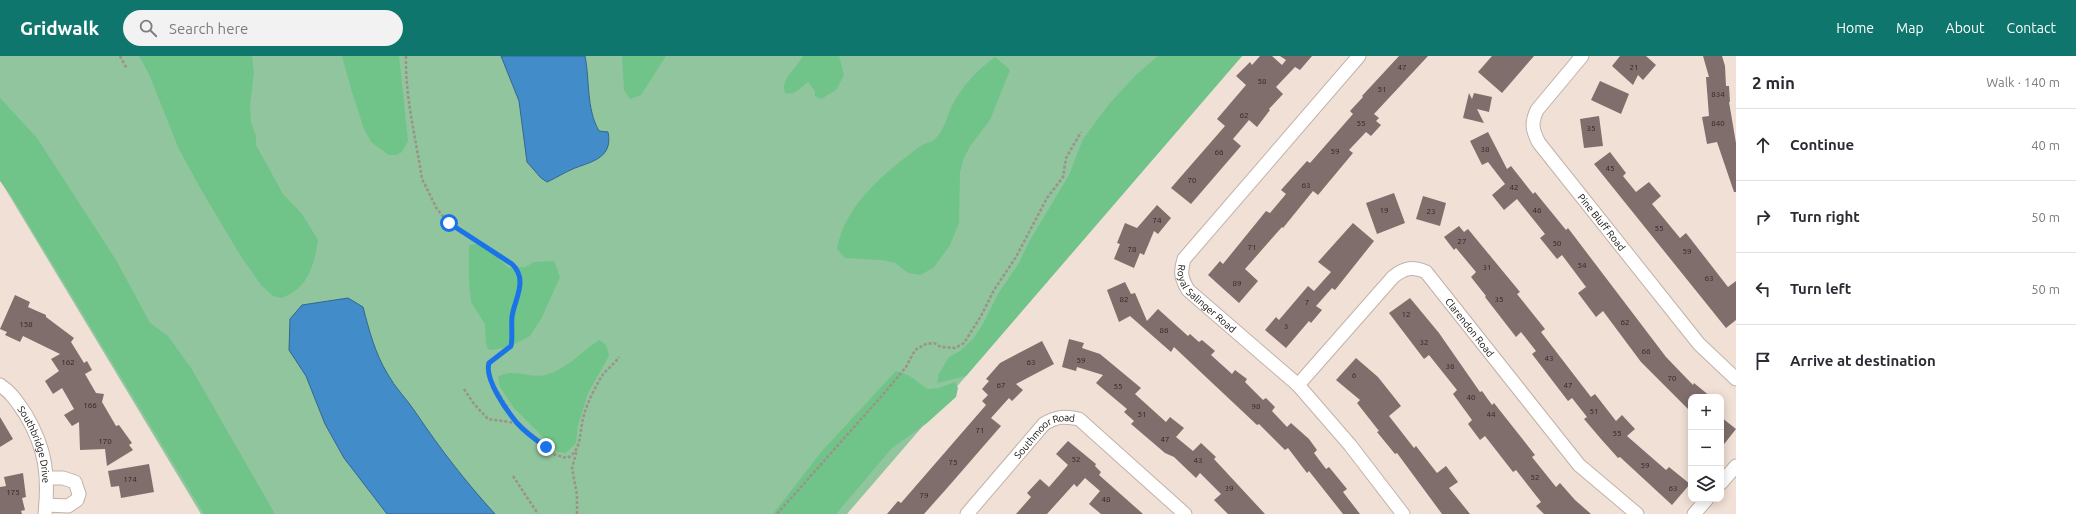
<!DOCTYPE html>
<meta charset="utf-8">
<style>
body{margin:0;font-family:Ubuntu,sans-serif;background:#f2f2f3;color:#2b2b33}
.controls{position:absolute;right:12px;bottom:12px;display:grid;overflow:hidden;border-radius:8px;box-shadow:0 2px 10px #0003}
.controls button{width:36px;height:36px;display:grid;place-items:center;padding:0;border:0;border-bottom:1px solid #e1e1e2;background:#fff;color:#2b2b33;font:20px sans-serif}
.stop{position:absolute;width:12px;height:12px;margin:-9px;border:3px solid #1a73e8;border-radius:50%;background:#fff}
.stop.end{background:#1a73e8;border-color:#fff;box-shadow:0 1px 4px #0008}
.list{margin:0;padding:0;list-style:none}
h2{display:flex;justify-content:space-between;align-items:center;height:52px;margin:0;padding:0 16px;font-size:17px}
h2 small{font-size:13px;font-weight:400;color:#7c7c81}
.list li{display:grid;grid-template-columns:26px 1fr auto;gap:12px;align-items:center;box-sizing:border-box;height:72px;padding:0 16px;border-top:1px solid #e1e1e2}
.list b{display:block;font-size:15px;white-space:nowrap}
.list em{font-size:13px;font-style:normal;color:#7c7c81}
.icon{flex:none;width:22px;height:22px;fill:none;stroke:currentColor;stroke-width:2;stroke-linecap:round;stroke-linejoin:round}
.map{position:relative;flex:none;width:1736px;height:458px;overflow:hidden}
header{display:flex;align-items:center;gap:24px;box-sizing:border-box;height:56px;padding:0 20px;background:#0f766e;color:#fff}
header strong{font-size:19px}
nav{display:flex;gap:22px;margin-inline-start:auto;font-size:14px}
.search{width:280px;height:36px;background:#f2f2f3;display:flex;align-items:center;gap:10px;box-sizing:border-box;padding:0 14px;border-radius:22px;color:#7c7c81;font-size:15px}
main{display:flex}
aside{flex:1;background:#fff}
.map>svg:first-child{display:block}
</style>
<header>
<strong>Gridwalk</strong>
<div class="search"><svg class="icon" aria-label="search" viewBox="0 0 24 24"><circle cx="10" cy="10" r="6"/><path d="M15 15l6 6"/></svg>Search here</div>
<nav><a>Home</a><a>Map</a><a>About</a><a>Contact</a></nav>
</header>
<main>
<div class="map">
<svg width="1736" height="458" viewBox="0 0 1736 458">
<rect width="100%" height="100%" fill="#f0e0d5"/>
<!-- green -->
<path fill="#90c59d" d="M0,0H1242L847,458H201L0,124Z"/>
<!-- forest -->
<path fill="#70c489" d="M139,0H252L254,16L250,49L251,66L256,80V89L283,138L302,158L318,184C314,210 308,233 281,242L273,240L261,229L240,199L199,130L178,91L149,18Z
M342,0H399L408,85L402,96L396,99H389L371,86L364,73L352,36Z
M622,0H666L641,39L630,43L624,34Z
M803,0H839L844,19L836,34L821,43L815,40V35L808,26C800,31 796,40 785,37C780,23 797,12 803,0Z
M1158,0H1242L966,320L937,327L939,318L949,301L960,295L974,282L984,266L998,238L1019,207L1029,186L1069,119L1083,83L1110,47L1136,19Z
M995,1L1010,14L990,64L970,90L964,102L960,116L959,167L950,189L934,211L921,219L908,217L895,207L882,204L845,202L837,193C845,148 885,117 919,91C924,87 931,87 935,83C945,74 947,59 953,48C963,29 978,13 995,1Z
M0,42L37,82L116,204L150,267L168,280L191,312L275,458H204L12,141L0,125Z
M477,188L493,198L509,212L525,211L534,206L554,205L560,221L542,261L530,280L511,290L493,294L488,293L486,288L485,268L471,246L469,226V189Z
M599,284L606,289L609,300L588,337L578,369L576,387L566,397L558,396L514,352L500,331L498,321C515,311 528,323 545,319C564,315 583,295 599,284Z
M896,315L910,320L927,333L939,332L955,326L958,332L956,341L927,367L892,392L836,458H773L822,395Z"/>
<!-- water -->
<path fill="#418cc9" stroke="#336690" d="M501,0H585C590,25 586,52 599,75L608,76C613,101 594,105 575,112C565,116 556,122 547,126L541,122L527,106L519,45Z
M348,242L363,251C369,274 375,297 387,317C395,332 407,343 416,357C441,394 465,425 495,458H387L344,402L325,368L306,320L289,294L290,263L302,249Z"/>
<!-- building -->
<path fill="#7f6e6c" d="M1260,0H1272L1282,9L1286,4L1280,0H1312L1300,14L1295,11L1276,31L1283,38L1269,53L1270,54L1257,71L1249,64L1233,83L1241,90L1191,148L1171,132L1225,70L1217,63L1246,29L1236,20L1250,6L1252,9Z
M1399,0H1428L1374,58L1379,62L1376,65L1381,69L1371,80L1366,76L1349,94L1353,97L1318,139L1313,135L1283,172L1282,171L1245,213L1258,225L1239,247L1208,219L1220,205L1223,208L1266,155L1270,157L1286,138L1281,134L1307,105L1310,107L1353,58L1350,55L1363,41L1362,40Z
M1492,0H1534L1502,37L1478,16Z
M1620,0H1646L1656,9L1643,24L1638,19L1633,29L1612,10Z
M1703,0H1722L1725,10L1726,30H1729L1730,46H1729L1736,87V136H1734L1717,86L1707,88L1702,61L1709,60L1706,21H1709Z
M1600,25L1629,38L1621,58L1591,44Z
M1469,37L1472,43L1474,37L1492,41L1489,56L1477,53L1484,67L1463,62Z
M1599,60L1603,90L1584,92L1580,63Z
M1488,76L1507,113L1511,110L1533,138L1535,136L1566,174L1568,172L1666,301L1693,329L1694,327L1711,341H1691V356L1641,306L1603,255L1596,261L1578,237L1586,231L1562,199L1557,203L1540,182L1545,178L1517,143L1504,154L1492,139L1505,128L1488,106L1482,109L1470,85Z
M1610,96L1626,117L1623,120L1636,136L1649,126L1661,140L1652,148L1680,182L1686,177L1728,231L1736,225V264L1726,272L1594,108Z
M1394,137L1405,167L1377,178L1366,147Z
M1423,140L1446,147L1440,170L1416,163Z
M1157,149L1171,162L1158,178L1154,175L1144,199L1140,197L1134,212L1114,203L1120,188L1117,187L1125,167L1137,172Z
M1353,167L1374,185L1335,234L1332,232L1316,250L1322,254L1311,267L1309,265L1286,292L1265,274L1276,261L1279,264L1308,230L1314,235L1331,216L1318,206Z
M1459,170L1464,176L1468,173L1520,236L1517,238L1545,273L1541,276L1591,341L1595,338L1616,365L1622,359L1635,373L1627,380L1666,414L1669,411L1690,428L1672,449L1620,401L1618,402L1601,383L1584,363L1587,361L1572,342L1568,345L1532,298L1536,295L1521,276L1516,281L1485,241L1486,240L1471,221L1476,216L1456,192L1454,194L1444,181Z
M1125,226L1131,238L1135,237L1147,265L1158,253L1188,280L1190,278L1199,286L1202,284L1215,295L1211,299L1232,318L1235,314L1247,323L1245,326L1263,344L1266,342L1275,351L1272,355L1287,371L1291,367L1309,383L1317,394L1314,397L1326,413L1329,411L1347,433L1343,436L1360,458H1343L1309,415L1307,417L1288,392L1285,394L1259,368L1257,369L1174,291L1171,296L1130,260L1119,266L1107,234Z
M15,239L30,246L28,251L46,259V261L74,282L71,286L84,307L87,305L92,314L85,318L96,337L104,338L102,346L116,370L119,369L132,387L129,389L133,394L107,410L105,393L80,394L79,366L72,370L64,359L74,353L62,332L53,338L45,325L59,315L51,303L60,298L23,280L20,286L5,279L7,276L0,273Z
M1410,242L1439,277L1480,336L1482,335L1492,349L1494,347L1535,399L1532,401L1556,431L1560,427L1575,444L1591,458H1544L1536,450L1541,446L1516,414L1513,416L1485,380L1480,384L1468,368L1472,364L1453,338L1457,334L1429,299L1424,303L1389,257Z
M1069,283L1084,287L1082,292L1100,298L1141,332L1135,338L1166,366L1170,361L1184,372L1176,381L1193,395L1201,387L1216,401L1214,403L1265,458H1228L1214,444L1221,438L1200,417L1196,422L1174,401L1165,397L1131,368L1134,365L1124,356L1127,353L1096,327L1103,319L1077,311L1076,315L1062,311Z
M1042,285L1054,308L1016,328L1023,334L1012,345L1009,342L991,362L1001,370L948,431L924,458H887L898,445L901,447L986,349L982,345L988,339L982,333L989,325L986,323L1000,307Z
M1356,302L1378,321L1401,350L1389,360L1414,392L1416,390L1437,417L1446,410L1458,426L1449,432L1470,458H1442L1397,397L1395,398L1377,376L1379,375L1357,347L1360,344L1336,324Z
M0,361L13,383L0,391Z
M1721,361L1736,373L1721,392Z
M1068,385L1096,408L1095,410L1101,416L1099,419L1143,458H1101L1089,448L1100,435L1085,422L1077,431L1074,428L1047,458H1016L1031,441L1027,437L1040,423L1049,431L1068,409L1056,398Z
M149,408L154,436L121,442L119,430L111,431L108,415Z
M23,417L26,441L22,442L25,454L21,455L22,458H0V431L6,430L4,421Z"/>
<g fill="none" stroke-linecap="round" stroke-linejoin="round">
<!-- minor casing -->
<g stroke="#c1b2a8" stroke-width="15">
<g id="minor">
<path id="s1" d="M1359,0L1184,203C1180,216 1181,222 1188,234L1298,329L1350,389L1403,458"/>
<path id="s2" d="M1582,0L1537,54C1531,67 1532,74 1539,87L1699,288L1736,323"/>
<path id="s3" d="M0,329C13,338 17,346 26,359C46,393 49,420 45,458"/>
<path id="s4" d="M1298,329L1393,221C1404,212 1412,210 1426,216L1579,409L1637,458"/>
<path d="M1721,427L1736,410"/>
<path d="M46,449L68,450L77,444L79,438L75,426L63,422H47"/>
<path id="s5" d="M967,458L1044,368C1057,360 1065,360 1079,363L1185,458"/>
<path d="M1694,458L1707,443"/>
</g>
</g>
<!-- path -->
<path stroke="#9d9189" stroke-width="2.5" stroke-dasharray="3 2" stroke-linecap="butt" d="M120,0L127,13
M406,0C405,41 416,83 422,123L437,153L449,167L512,208C529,224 514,244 512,261C511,271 513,281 511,290L495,302L488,311L491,325L517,367L552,398L567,402C583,394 579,374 584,359C587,347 597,327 604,317C609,312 615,307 619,301
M464,333L474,348L488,363L516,367
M513,420L538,458
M577,458V439L572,412L577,394
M777,458L886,335L906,311L915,294L926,288L934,287L941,291L955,292L964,287L981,260L994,234L1016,201L1047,142L1063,121L1066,102L1081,76"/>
<!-- minor -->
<use href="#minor" stroke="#fff" stroke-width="13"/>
</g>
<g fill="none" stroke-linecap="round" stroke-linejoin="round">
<!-- route -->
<path stroke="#1a73e8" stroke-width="5" d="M449,167L512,208C529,224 514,244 512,261C511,271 513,281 511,290L489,307C484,323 507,355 517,367C525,376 536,384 546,391"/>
</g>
<g text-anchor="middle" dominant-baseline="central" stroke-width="3" stroke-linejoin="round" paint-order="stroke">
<!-- number labels -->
<g font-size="8" fill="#2e2623">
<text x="1402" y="11">47</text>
<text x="1634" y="11">21</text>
<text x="1262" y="25">58</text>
<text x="1382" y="33">51</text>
<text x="1718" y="38">834</text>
<text x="1244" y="59">62</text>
<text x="1361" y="67">55</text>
<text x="1718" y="67">840</text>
<text x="1591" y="72">35</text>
<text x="1485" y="93">38</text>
<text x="1335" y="95">59</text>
<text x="1219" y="96">66</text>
<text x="1610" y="112">45</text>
<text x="1192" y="124">70</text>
<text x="1306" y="129">63</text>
<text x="1514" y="131">42</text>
<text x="1384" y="154">19</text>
<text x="1537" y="154">46</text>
<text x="1431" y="155">23</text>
<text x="1157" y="164">74</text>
<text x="1659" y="172">55</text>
<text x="1462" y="185">27</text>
<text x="1557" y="187">50</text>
<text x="1252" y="191">71</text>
<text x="1132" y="193">78</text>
<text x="1687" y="195">59</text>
<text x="1582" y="209">54</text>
<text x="1487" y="211">31</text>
<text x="1709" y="222">63</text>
<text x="1237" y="227">89</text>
<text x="1124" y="243">82</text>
<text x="1499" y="243">35</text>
<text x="1307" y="246">7</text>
<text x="1406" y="258">12</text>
<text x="1625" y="266">62</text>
<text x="26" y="268">158</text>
<text x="1286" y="270">3</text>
<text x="1164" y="274">86</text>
<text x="1424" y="286">32</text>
<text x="1646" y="295">66</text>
<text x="1549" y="302">43</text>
<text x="1081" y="304">59</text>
<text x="68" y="306">162</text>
<text x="1031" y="306">63</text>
<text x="1450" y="310">36</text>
<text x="1354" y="319">6</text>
<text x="1672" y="322">70</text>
<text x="1001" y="329">67</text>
<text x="1568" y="329">47</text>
<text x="1118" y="330">55</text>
<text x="1471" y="341">40</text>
<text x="90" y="349">166</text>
<text x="1256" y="350">98</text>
<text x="1594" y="355">51</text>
<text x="1142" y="358">51</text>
<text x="1491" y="358">44</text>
<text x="980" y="374">71</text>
<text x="1617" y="377">55</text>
<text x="1165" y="383">47</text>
<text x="105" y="385">170</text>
<text x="1076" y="403">52</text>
<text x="1198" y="404">43</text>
<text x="953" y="406">75</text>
<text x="1645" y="409">59</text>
<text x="1535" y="421">52</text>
<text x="130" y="423">174</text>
<text x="1229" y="432">39</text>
<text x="1673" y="432">63</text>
<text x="13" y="436">175</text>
<text x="924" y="439">79</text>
<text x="1106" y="443">48</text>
</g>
<!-- street labels -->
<g font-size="10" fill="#130e0b" stroke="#f0e0d5">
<text stroke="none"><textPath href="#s2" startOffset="206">Pine Bluff Road</textPath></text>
<text stroke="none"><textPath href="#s1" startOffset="318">Royal Salinger Road</textPath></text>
<text stroke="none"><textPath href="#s4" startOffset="250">Clarendon Road</textPath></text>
<text stroke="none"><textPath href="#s5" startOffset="113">Southmoor Road</textPath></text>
<text stroke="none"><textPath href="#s3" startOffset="71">Southbridge Drive</textPath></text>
</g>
</g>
</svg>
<div class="controls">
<button>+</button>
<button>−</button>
<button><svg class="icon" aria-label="layers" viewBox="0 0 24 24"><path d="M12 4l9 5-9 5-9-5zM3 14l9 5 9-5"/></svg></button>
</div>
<div class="stop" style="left:449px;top:167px"></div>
<div class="stop end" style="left:546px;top:391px"></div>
</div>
<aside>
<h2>2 min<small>Walk · 140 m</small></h2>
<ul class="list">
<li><svg class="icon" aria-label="ahead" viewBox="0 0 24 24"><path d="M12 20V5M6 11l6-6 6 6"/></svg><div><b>Continue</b></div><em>40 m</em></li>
<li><svg class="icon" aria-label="right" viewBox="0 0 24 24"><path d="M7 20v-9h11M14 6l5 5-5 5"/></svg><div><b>Turn right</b></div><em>50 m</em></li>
<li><svg class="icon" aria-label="left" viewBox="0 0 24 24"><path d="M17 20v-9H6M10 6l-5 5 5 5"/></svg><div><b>Turn left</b></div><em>50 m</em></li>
<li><svg class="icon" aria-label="arrive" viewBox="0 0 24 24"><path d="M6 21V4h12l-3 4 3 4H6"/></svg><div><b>Arrive at destination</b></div></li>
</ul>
</aside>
</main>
